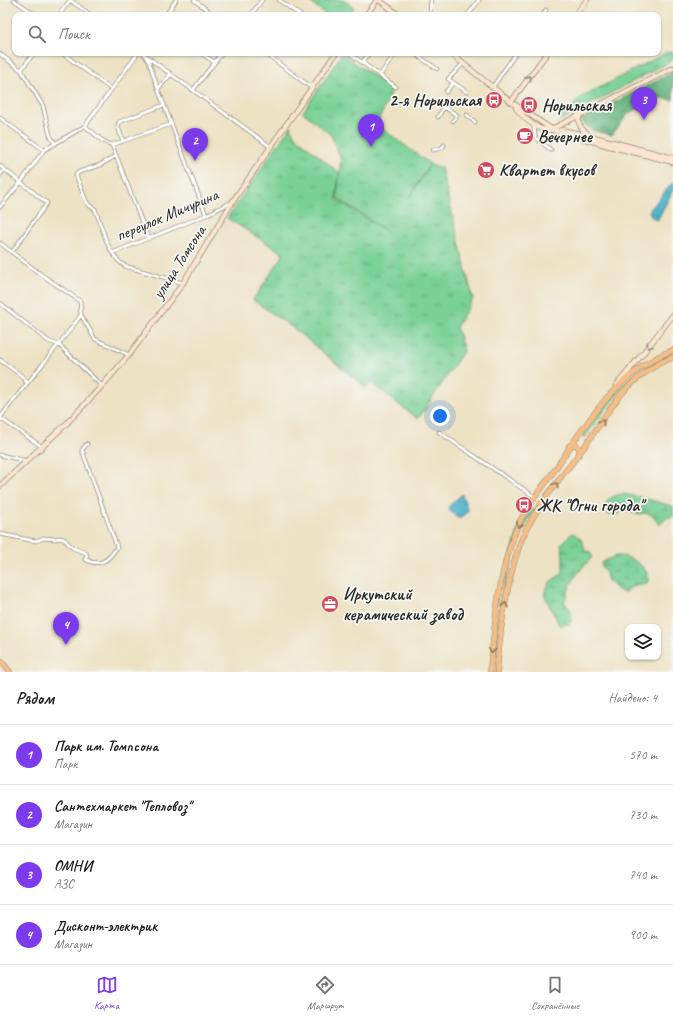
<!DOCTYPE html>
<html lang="ru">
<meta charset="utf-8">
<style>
body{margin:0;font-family:Caveat,sans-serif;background:#f6f6f6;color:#202124}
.controls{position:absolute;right:12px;bottom:12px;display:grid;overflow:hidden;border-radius:8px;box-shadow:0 1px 3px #0004}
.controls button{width:36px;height:36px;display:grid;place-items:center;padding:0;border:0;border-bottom:1px solid #e0e0e0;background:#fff;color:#202124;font:20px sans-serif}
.you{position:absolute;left:440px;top:416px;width:14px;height:14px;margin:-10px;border:3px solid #fff;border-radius:50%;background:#1a73e8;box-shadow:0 0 0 6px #1a73e833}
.badge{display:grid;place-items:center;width:26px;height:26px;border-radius:50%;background:#7c3aed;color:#fff;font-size:13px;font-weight:700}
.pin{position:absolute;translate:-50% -33px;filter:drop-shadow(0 1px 2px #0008)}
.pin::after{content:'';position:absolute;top:21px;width:14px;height:12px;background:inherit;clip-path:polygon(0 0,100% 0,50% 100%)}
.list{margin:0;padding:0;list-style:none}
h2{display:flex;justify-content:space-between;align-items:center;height:52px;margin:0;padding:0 16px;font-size:17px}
h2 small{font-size:13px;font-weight:400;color:#757577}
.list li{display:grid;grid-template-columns:26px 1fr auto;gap:12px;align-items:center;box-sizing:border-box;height:60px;padding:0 16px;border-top:1px solid #e0e0e0}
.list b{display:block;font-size:15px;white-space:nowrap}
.list p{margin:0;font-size:13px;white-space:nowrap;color:#757577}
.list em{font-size:13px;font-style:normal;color:#757577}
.icon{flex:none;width:22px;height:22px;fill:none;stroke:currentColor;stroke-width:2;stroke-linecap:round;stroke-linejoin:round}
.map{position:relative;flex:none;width:673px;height:672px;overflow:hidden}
.search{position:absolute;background:#fff;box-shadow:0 1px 3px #0004;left:12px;right:12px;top:12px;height:44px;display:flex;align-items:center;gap:10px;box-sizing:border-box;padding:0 14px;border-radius:8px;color:#757577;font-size:15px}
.sheet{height:292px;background:#fff}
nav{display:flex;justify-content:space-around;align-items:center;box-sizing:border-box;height:56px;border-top:1px solid #e0e0e0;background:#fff;font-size:11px;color:#757577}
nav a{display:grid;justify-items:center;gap:2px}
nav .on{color:#7c3aed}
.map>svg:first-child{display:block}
</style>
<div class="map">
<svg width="673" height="672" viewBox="0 0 673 672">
<defs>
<pattern id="grass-tufts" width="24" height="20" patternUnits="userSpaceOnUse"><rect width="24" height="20" fill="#7ad196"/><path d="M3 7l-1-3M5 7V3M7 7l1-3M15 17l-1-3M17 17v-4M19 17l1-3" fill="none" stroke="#64aa7b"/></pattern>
<pattern id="forest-crowns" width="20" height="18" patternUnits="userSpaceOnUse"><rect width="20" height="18" fill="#63b37f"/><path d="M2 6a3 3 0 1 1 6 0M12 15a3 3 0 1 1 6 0" fill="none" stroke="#529268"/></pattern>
<pattern id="wetland-marsh" width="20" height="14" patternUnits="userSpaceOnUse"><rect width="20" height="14" fill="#7ad196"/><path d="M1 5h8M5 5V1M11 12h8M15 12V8" fill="none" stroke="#64aa7b"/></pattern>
<pattern id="water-ripples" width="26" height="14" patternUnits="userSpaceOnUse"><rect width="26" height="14" fill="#4cb3cb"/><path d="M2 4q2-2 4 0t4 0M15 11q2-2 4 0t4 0" fill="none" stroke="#3f92a5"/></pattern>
</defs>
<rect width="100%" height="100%" fill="#f6f6f2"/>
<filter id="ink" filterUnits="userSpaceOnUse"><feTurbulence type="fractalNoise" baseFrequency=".025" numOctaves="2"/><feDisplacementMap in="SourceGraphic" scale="8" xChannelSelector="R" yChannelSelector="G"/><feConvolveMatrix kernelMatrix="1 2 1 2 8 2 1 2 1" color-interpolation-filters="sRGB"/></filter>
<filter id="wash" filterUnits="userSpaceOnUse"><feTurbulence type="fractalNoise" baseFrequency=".012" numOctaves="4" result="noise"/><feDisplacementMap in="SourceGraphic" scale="16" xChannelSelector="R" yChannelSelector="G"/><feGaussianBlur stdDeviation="0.9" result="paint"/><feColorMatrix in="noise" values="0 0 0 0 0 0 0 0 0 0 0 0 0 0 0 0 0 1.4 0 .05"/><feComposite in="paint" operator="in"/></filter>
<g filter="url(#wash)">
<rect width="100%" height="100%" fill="#ede2c4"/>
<!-- grass -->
<path fill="url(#grass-tufts)" stroke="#527e60" d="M307,0H343L354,8L349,15H327Z
M673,52V60L559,121L580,98L666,53Z
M342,54L392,89L377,125L430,164L409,198L430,165L441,168L473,299L456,327L464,350L418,419L371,383L366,388L293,328L253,300L284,254L227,218L291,126L294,135L339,173L336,199L388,232L337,198L341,158L331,135L303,112Z
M673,353V354C659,361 645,368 633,378C614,395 600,418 585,438L580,436C605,402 633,368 673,353Z
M531,508L535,510L522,530L516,544L507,578L501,611L494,672H491L501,594L518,530Z"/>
<!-- forest -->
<path fill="url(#forest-crowns)" stroke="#476f55" d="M673,72V100L656,97L628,114L612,135L591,130L580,120Z"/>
<!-- wetland -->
<path fill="url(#wetland-marsh)" stroke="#527e60" d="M623,494C640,496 656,502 673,506V517H668L659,525L654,516L647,513L637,514L625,510L615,515H609L604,510C606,498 612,496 623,494Z
M572,533C581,537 584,542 585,552L589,551L592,556C589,562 586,564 582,568C573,578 568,590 564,602L570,609L572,620L569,624L559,625C555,614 548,605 544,593L550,582L563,573V555L561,544Z
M615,556C619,556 625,556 628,558C637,561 647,569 649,578L647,583L634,585L624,593L617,589L608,581L606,573L602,567L601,563Z"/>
<!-- water -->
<path fill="url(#water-ripples)" stroke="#3c6f7b" d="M672,183H673V190L657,221L651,216L649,211Z
M462,494L468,511L460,519L450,511L448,507Z"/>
</g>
<g filter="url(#ink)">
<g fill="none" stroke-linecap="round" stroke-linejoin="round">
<!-- street casing -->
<g stroke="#8c8678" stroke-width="4.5">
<path id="street" d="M14,0L36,15
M70,0L91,15
M194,0L214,15
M279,0L300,15
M431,0L430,13L432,15
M59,15L70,0
M166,15L176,0
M251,15L262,0
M263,15H264
M468,15L479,0
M543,15L546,10
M62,53L111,89
M201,53L214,62
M265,53L312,88
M349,53L396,87
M419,53L420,54
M0,54L21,70L43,106L50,135L55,144
M144,54L149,62L158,89L206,215
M146,56L271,147
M418,56L437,69
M362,63L369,53
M463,64L448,79L467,92
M21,70L34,53
M380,75L396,53
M492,88L516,53
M158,89L171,74
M193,90L222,53
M446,92L453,83
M467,115L475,122
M438,117L444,107L457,115L453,121
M0,118L44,150
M534,125L535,137L551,150
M85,126L103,141L112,145L171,124
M123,141L118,127L119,122L164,105
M112,145L148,238
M433,150L442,148L444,145
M116,156L100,165L79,172L76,175L86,201L90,206L95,209C102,227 108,256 125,266L183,283
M0,166L47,203L12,252
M0,175L4,170
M0,207L21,182L44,150L85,126L138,53
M0,243L39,273L80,301L81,315L95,339L129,355
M112,253L206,215L232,202
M0,303L48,341L59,345L102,386
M0,360L22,376L27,383
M0,418C26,383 55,351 81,315
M0,418L41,446
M439,432L535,497
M0,455L27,461
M0,534L30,540L36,541L44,538L54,539L59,538L64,539L73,548L86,553L87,556L85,559C100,568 109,560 117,547L82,450L87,444"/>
</g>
<!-- secondary casing -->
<g stroke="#8c8678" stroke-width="6">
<path id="secondary" d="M379,0L399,15
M366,15L377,0
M575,15L587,0
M450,53L511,102L553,130L613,147L673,162
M511,102L547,53
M516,108C524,118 536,131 550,130L673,68
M579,117C577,125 583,130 589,135
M561,130L590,136L673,158
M617,385L644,352L673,315
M0,486L66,424L102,386L129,355L183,283L233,201L336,53"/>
</g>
<!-- primary casing -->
<g stroke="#8c8678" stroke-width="6">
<path id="primary" d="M569,446L573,444C579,445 580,449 579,454
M0,660L10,672
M490,672C495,626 497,582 513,538C521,513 539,492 554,471C586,423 617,372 673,350
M497,672C500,628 506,582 521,541C534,508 564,474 585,446C598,427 610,406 626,389C639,376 656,364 673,357"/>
</g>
<!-- street -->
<use href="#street" stroke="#fff" stroke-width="3"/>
<!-- secondary -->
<use href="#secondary" stroke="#fbe5cf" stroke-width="4.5"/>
<!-- primary -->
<use href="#primary" stroke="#f6be87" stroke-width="5"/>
</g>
<!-- one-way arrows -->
<defs><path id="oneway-chevron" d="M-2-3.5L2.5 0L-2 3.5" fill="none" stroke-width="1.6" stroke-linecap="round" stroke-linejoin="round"/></defs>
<g stroke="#93887d">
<use href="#oneway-chevron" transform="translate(529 78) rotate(-54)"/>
<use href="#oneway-chevron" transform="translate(649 346) rotate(127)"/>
</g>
<g stroke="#907459">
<use href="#oneway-chevron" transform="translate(602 422) rotate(-55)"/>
<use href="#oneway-chevron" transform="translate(556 485) rotate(-54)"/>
<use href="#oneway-chevron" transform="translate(519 525) rotate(118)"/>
<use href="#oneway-chevron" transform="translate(505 605) rotate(-80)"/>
<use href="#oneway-chevron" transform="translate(492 651) rotate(96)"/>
</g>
</g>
<!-- icons -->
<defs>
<g id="bus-disc" transform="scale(0.9)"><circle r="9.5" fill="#d1495b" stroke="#f6f6f2"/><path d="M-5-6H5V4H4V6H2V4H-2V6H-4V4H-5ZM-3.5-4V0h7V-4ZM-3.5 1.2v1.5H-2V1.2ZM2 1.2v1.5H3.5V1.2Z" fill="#fff"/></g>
<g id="cafe-disc" transform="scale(0.9)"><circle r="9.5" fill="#d1495b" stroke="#f6f6f2"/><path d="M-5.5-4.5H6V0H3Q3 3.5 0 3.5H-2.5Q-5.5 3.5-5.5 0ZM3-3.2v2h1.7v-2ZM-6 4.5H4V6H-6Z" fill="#fff"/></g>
<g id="supermarket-disc" transform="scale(0.9)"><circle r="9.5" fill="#d1495b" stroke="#f6f6f2"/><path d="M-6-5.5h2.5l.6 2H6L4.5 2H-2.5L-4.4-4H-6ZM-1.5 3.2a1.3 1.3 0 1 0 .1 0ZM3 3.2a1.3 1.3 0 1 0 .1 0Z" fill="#fff"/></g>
<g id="office-disc" transform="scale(0.9)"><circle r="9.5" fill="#d1495b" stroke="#f6f6f2"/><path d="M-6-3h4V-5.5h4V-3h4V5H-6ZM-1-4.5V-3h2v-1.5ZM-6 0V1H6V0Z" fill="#fff"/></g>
</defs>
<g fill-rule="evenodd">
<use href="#bus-disc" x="494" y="100"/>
<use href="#bus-disc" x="529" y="105"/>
<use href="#cafe-disc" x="525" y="136"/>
<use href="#supermarket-disc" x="486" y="170"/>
<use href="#bus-disc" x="524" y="505"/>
<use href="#office-disc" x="330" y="604"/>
</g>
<g text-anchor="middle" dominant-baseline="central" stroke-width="3.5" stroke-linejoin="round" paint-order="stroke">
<!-- poi labels -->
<g font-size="17" font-weight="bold" fill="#2b2b2b" stroke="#f6f6f2" text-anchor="start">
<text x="481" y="100" text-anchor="end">2-я Норильская</text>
<text x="542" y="105">Норильская</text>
<text x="538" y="136">Вечернее</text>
<text x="499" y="170">Квартет вкусов</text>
<text x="537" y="505">ЖК "Огни города"</text>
<text x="343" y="594">Иркутский<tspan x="343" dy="20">керамический завод</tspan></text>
</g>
<!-- street labels -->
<g font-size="17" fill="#2b2b2b" stroke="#f6f6f2">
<text transform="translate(167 215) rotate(-23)">переулок Мичурина</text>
<text transform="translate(179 262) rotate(-57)">улица Томсона</text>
</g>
</g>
</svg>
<div class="controls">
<button><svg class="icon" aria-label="layers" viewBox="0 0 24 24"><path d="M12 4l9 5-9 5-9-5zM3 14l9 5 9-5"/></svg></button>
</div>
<div class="you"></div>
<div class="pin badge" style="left:371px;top:147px">1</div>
<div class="pin badge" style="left:195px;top:161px">2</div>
<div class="pin badge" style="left:644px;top:120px">3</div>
<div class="pin badge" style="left:66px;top:645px">4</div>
<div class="search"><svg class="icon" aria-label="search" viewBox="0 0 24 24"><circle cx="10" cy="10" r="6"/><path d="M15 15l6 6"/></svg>Поиск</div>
</div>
<section class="sheet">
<h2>Рядом<small>Найдено: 4</small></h2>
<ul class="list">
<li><span class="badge">1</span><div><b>Парк им. Томпсона</b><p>Парк</p></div><em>570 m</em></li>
<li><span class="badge">2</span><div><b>Сантехмаркет &quot;Тепловоз&quot;</b><p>Магазин</p></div><em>730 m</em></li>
<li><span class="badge">3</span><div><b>ОМНИ</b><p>АЗС</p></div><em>740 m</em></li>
<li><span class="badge">4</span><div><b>Дисконт-электрик</b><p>Магазин</p></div><em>900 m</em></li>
</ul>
</section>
<nav>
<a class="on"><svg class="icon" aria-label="map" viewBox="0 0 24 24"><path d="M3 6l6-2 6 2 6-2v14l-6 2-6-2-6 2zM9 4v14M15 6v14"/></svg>Карта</a>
<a><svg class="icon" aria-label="directions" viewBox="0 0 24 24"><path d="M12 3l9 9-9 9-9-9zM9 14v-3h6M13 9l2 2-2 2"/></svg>Маршрут</a>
<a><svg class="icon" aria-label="saved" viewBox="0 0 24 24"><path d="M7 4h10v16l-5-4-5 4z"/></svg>Сохранённые</a>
</nav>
